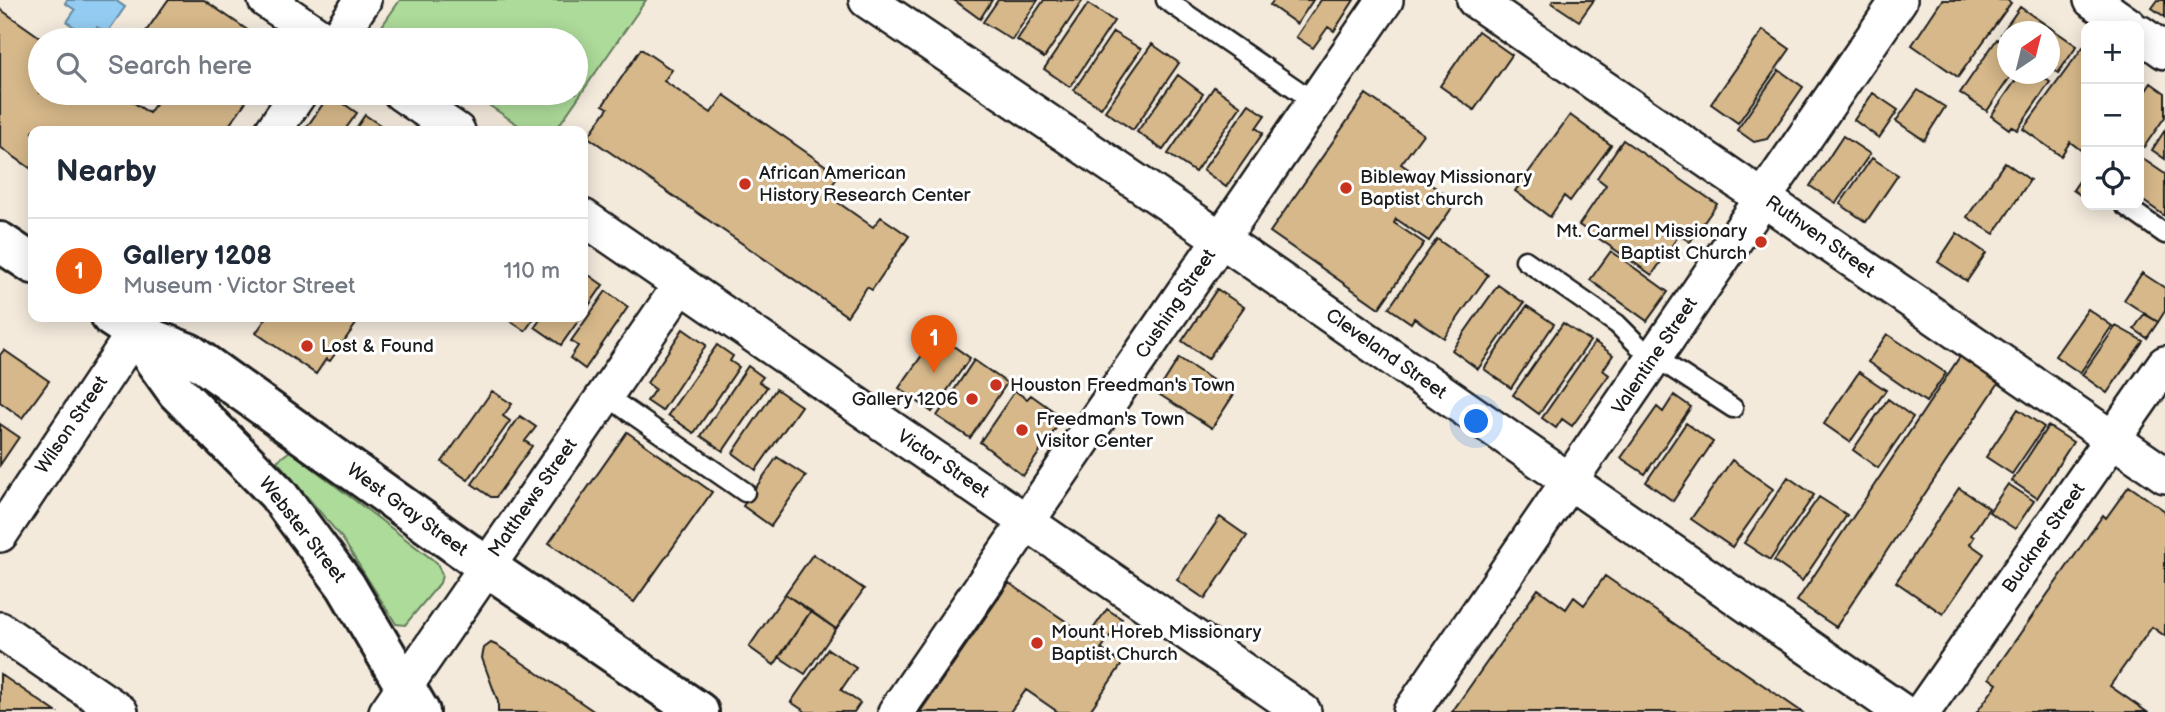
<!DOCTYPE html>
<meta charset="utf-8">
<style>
body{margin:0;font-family:"Balsamiq Sans",sans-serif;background:#f2f2f3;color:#1f2937}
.controls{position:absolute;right:21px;top:21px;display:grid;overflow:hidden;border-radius:14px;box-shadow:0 4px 18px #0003}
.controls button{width:63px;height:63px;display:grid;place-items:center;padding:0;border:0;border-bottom:2px solid #e0e1e3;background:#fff;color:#1f2937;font:35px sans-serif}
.compass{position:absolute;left:1997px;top:21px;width:63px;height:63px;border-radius:50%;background:#fff;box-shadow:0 4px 18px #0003;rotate:35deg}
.you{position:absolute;left:1477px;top:422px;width:24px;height:24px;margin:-18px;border:5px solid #fff;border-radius:50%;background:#1a73e8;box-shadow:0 0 0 10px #1a73e833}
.badge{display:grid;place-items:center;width:46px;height:46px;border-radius:50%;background:#ea580c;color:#fff;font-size:23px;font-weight:700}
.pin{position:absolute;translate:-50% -58px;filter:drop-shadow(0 2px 4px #0008)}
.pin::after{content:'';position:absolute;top:37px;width:24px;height:21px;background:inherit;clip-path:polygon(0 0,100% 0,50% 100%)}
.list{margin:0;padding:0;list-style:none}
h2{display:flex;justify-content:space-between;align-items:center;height:91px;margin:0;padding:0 28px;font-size:30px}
h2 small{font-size:23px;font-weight:400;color:#747a83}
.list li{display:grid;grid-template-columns:46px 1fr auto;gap:21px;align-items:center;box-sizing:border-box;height:105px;padding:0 28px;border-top:2px solid #e0e1e3}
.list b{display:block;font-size:26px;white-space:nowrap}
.list p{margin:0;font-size:23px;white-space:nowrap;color:#747a83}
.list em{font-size:23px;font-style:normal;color:#747a83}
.icon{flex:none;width:38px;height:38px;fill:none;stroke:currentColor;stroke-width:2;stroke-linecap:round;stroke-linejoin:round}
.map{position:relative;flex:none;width:2165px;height:712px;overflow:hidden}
.search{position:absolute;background:#fff;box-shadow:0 4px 18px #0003;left:28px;top:28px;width:560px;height:77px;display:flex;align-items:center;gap:18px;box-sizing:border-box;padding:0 24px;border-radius:38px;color:#747a83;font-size:26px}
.panel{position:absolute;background:#fff;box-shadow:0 4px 18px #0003;left:28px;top:126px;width:560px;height:196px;border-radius:14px}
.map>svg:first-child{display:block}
</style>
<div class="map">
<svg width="2165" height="712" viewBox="0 0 2165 712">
<rect width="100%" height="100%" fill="#f3eadc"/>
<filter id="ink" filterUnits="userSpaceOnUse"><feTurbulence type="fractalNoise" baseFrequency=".0143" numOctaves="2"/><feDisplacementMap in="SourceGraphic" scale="14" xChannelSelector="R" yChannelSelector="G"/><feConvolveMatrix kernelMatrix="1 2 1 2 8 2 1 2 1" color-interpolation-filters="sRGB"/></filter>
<g filter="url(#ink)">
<!-- green -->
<path fill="#addb9a" stroke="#647c5b" stroke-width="2" d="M400,0H646L555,131H527L471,93H576V40H396L383,31L382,26Z
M290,451L437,563L442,575L440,583L405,625L396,624L342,538L277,461Z"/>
<!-- water -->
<path fill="#93ccf2" stroke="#63869c" stroke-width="2" d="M67,0H115L125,7L107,33L97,27L90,38L67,22L75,10L65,3Z"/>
<!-- building -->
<path fill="#d6b88a" stroke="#1c1c1c" stroke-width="2" d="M168,0H204L262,40H140Z
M954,0H992L980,19Z
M998,0H1038L1012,40L983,22Z
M1044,0H1083L1044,58L1017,40Z
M1274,0H1313L1297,24L1270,5Z
M1321,0H1354L1334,31L1328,27L1313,48L1296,37Z
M1554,0H1594L1579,21L1552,3Z
M1942,0H2007L2011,3L1958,77L1912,45Z
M2158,0H2165V17L2152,8Z
M1088,4L1114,21L1070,87L1044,69Z
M2020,7L2077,46L2058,73L2050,67V32H2008V39L2001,34Z
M0,9L44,40H40V93H120L149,113L161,96L156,93H252L225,131H33V170L0,147Z
M1763,30L1790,49L1738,123L1711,104Z
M1478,31L1512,55L1474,110L1440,86Z
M1113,32L1141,49L1101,108L1074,90Z
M1997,39L2008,46V74H2012L1987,111L1960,93Z
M1152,44L1179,63L1133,130L1105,111Z
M2083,47L2086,50V154L2070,142L2061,156L2023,129Z
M641,49L672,70L664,81L711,113L724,95L839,175L826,194L873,227L881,217L909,236L872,290L867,287L847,316L588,137L608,108L603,105Z
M1779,70L1803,87L1767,139L1754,142L1737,130Z
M2020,74H2038L2050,82L2017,130L2011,126L2009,129L1991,116Z
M1178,75L1203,94L1163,150L1137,132Z
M2151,83L2165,93V117L2144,147L2139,144V101Z
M1214,87L1241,106L1195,172L1168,154Z
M1918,90L1945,107L1924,140L1896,121Z
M1873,93L1898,110L1879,138L1854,120Z
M330,94L357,113L344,131H304Z
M1366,94L1423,134L1401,164L1456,202L1429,241L1396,219L1394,223L1424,243L1379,308L1270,232Z
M1249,104L1265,115L1256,128L1263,133L1226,187L1203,170Z
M365,115L389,131H354Z
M1570,115L1611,145L1570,201L1564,196L1550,217L1515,191Z
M2165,130V159L2152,150Z
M1843,136L1870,154L1836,203L1810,186Z
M1623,140L1717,204L1690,242L1679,235L1652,275L1579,225L1606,185L1597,178Z
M2140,157L2165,174V216L2139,198Z
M1872,158L1898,175L1866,222L1840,204Z
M2005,162L2030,180L1994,234L1967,217Z
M2086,171V199L2073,190Z
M1957,233L1986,253L1967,281L1938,262Z
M1437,239L1488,275L1444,338L1414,318L1411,323L1389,308Z
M1611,251L1668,292L1647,321L1590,280Z
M583,271L603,285L583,314Z
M2142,273L2165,288V311L2158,322L2124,300Z
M1498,285L1524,303L1478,369L1452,350Z
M1217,289L1244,307L1208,359L1182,341Z
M606,291L628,307L585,369L570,358L578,346L571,341Z
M1527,306L1554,324L1511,388L1484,369Z
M2088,309L2112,326L2080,373L2055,356Z
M2144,314L2158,322L2147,338L2134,329Z
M267,317H361L330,361L326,359L316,374L256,333Z
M504,317H535L525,331Z
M542,317H581L561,345L535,327Z
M1563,323L1590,341L1539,414L1513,395Z
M2116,326L2143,341L2107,393L2082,375Z
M683,329L706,345L662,411L647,401L655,389L647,383Z
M937,334L970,358L932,412L899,388Z
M1887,334L1946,373L1926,402L1868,362Z
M1595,342L1613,355L1603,370L1609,375L1572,426L1562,419L1556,428L1542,418Z
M717,345L733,356L730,361L739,367L694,433L668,415Z
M4,350L49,381L22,418L0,402V355Z
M1961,355L2000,381L1836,627L1797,601Z
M1179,358L1234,394L1212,428L1157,393Z
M974,360L1007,383L970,438L937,416Z
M748,366L763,377L759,382L767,387L723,451L701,436Z
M1859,372L1886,390L1850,442L1824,424Z
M776,389L801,406L756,470L733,453Z
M492,391L512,404L503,416L510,421L468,480L442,462Z
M1015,391L1027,399L1031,395L1063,418L1023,476L980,442Z
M1674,395L1691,407L1645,474L1621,458L1657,407L1663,412Z
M1888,399L1913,417L1878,468L1853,450Z
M2018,409L2044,427L2012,474L1986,457Z
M520,416L536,427L525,441L532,446L496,497H491L472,484Z
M1686,423L1713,442L1673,501L1646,482Z
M0,424L19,437L0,465Z
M2048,426L2073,442L2037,498L2012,481Z
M627,432L712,492L634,602L549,543Z
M777,457L806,476L771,526L743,506Z
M1732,460L1773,489L1732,547L1691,519Z
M1788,477L1814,495L1770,560L1744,543Z
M2008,484L2034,501L2015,529L1989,512Z
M2129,486L2165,511V636L2152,627L2110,686L2147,712H1977L1997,684L1989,678L2103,515L2106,518Z
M1959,488L1989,508L1971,535L1974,537L1970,544L1984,554L1943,614L1896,582Z
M1819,497L1847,515L1802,581L1774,561Z
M1220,517L1247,536L1205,599L1177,580Z
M813,554L864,589L836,629L785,594Z
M1605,576L1802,712H1452L1538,589L1566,609L1574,597L1584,605Z
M1009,583L1088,636L1107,609L1122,619L1101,649L1122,664L1089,712H1058L1026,690L1010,712H920Z
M785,594L811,611L774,665L749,647Z
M811,611L836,629L805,674L779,657Z
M491,643L498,646L595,712H498V702L482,658L484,648Z
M828,649L856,668L841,690L860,703L854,712H806L791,702Z
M0,674L56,712H0Z"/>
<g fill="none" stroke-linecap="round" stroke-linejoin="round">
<!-- service casing -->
<g stroke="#1c1c1c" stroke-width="23">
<path id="service" d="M1166,0L1315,102
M2124,205L2165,234
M1525,260L1617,324L1641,348L1733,408
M605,395L745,492"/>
</g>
<!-- minor casing -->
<g stroke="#1c1c1c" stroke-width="40">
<path id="minor" d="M266,0L325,40
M867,0L1221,239L1902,712
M1475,0L2165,475
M2092,0L2129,26
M2139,33L2165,51
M336,40L363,0
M401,93L457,131
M273,131L299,93
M583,217L1303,712
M0,534L145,317
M0,630L120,712
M387,712L681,285
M896,712L1385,0
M1411,712L1899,0
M1922,712L2165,364"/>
</g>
<!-- secondary casing -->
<g stroke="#1c1c1c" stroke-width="44">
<path id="secondary" d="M0,242L33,264
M111,317L134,332L189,353L486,566L699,712
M134,332L177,392L277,493L346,586L420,712"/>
</g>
<!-- service -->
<use href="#service" stroke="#fff" stroke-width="18"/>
<!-- minor -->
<use href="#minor" stroke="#fff" stroke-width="35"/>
<!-- secondary -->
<use href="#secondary" stroke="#fff" stroke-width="38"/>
</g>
</g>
<!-- markers -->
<g fill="#c8321e" stroke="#fff" stroke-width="2.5">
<circle cx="745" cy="184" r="7"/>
<circle cx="1346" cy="188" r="7"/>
<circle cx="1761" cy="242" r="7"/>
<circle cx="307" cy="346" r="7"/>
<circle cx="996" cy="385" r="7"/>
<circle cx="972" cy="399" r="7"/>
<circle cx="1022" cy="430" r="7"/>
<circle cx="1037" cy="643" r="7"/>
</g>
<g text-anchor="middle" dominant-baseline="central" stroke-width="6" stroke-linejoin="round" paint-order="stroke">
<!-- poi labels -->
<g font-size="19" fill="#1c1c1c" stroke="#fff" text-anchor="start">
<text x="759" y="173">African American<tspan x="759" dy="22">History Research Center</tspan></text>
<text x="1360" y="177">Bibleway Missionary<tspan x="1360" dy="22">Baptist church</tspan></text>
<text x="1747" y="231" text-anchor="end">Mt. Carmel Missionary<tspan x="1747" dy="22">Baptist Church</tspan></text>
<text x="321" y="346">Lost &amp; Found</text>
<text x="1010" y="385">Houston Freedman's Town</text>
<text x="958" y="399" text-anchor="end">Gallery 1206</text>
<text x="1036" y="419">Freedman's Town<tspan x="1036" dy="22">Visitor Center</tspan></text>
<text x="1051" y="632">Mount Horeb Missionary<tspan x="1051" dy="22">Baptist Church</tspan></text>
</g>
<!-- street labels -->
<g font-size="19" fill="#1c1c1c" stroke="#fff">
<text transform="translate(1820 237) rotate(35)">Ruthven Street</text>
<text transform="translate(1176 304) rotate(-56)">Cushing Street</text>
<text transform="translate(1386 354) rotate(35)">Cleveland Street</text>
<text transform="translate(1655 356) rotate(-56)">Valentine Street</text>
<text transform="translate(72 425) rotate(-56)">Wilson Street</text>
<text transform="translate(943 464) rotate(34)">Victor Street</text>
<text transform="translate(533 498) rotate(-55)">Matthews Street</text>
<text transform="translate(407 510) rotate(36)">West Gray Street</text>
<text transform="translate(302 530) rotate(52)">Webster Street</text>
<text transform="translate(2044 538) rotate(-55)">Buckner Street</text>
</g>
</g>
</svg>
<div class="controls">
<button>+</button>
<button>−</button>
<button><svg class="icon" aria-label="locate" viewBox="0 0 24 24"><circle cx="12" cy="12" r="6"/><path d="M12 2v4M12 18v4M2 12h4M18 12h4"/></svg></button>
</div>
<svg class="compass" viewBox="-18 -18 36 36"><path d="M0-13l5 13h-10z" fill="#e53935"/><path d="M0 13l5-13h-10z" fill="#747a83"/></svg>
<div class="you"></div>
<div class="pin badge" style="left:934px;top:373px">1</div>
<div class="search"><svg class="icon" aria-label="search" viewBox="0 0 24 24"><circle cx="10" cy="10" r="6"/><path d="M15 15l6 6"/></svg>Search here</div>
<section class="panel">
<h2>Nearby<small></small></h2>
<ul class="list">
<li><span class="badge">1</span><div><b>Gallery 1208</b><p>Museum · Victor Street</p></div><em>110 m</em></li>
</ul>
</section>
</div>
